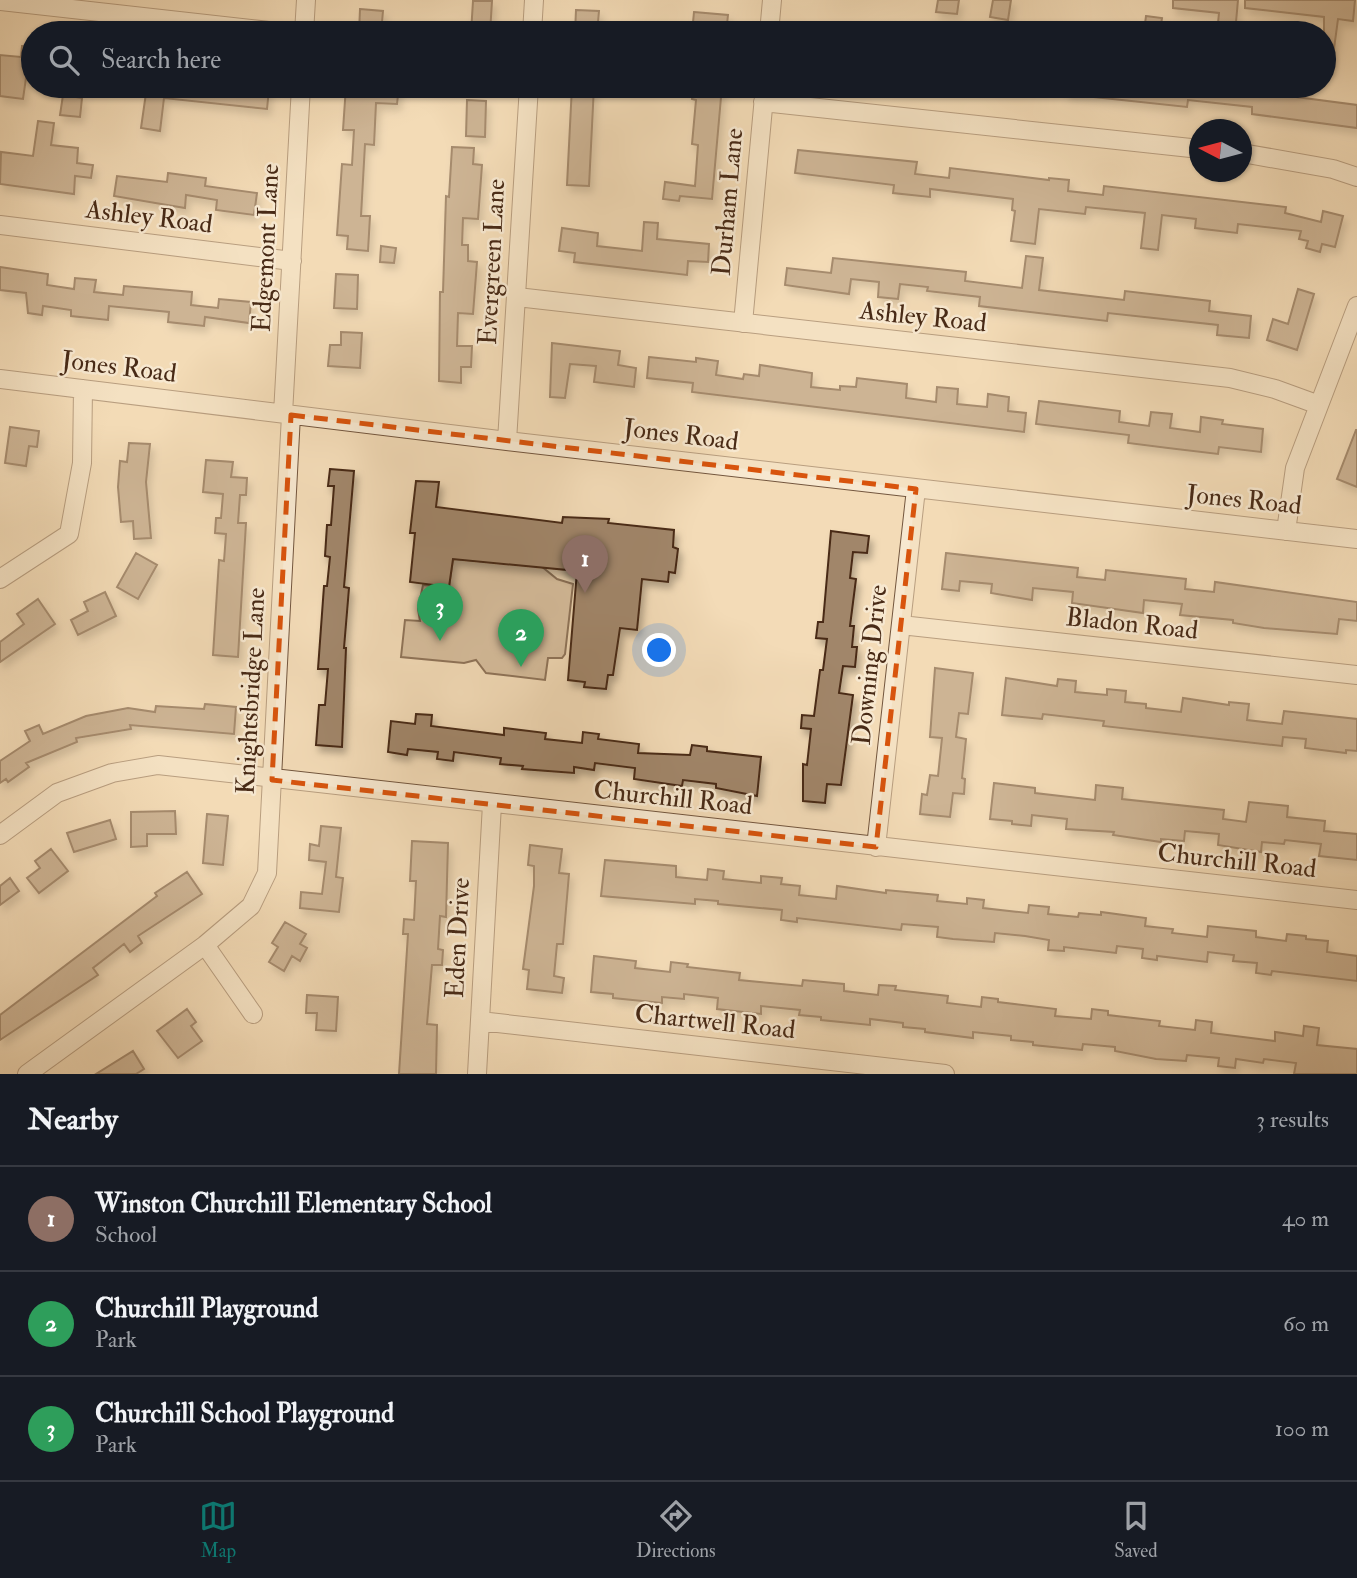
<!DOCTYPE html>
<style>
body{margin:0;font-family:"IM FELL Double Pica",serif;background:#20242c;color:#f1f3f6}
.compass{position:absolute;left:1189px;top:119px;width:63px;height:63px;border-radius:50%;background:#171b24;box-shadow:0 2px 5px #0004;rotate:276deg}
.you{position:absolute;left:660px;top:651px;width:24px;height:24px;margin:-18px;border:5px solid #fff;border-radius:50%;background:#1a73e8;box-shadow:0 0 0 10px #1a73e833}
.badge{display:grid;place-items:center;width:46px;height:46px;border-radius:50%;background:#0f766e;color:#fff;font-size:23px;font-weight:700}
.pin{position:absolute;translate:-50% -58px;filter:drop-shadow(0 2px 4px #0008)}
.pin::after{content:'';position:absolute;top:37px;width:24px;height:21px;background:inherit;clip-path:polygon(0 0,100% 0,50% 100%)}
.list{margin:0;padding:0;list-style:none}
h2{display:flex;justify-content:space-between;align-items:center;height:91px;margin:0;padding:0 28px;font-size:30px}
h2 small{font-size:23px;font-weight:400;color:#9ea1a6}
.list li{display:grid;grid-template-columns:46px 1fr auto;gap:21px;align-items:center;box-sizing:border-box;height:105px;padding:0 28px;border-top:2px solid #363941}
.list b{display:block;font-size:26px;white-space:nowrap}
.list p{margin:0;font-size:23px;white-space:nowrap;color:#9ea1a6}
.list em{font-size:23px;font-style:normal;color:#9ea1a6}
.icon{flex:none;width:38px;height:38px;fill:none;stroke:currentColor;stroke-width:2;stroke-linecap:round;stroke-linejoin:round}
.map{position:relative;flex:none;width:1357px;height:1074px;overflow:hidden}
.search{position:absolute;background:#171b24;box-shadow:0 2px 5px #0004;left:21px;right:21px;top:21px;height:77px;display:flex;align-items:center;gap:18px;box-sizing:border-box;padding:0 24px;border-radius:38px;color:#9ea1a6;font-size:26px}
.sheet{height:406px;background:#171b24}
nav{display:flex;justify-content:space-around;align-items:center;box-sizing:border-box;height:98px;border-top:2px solid #363941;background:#171b24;font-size:19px;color:#9ea1a6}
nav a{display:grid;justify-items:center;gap:4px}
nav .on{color:#0f766e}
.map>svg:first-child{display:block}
</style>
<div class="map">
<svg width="1357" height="1074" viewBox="0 0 1357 1074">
<defs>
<filter id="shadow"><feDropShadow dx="3.5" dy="6" stdDeviation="3.5" flood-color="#0004"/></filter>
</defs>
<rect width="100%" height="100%" fill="#f3dbb7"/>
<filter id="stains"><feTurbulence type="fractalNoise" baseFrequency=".00286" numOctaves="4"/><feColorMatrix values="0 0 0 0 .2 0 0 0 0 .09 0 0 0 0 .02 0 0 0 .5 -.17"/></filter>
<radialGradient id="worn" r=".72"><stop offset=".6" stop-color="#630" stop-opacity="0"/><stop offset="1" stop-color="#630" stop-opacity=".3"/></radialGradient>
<!-- green -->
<path fill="#d6bd9c" stroke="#8f7459" stroke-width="2" d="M453,559L541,566L557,579L573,584L565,654L562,658H548L545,680L486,673L476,660L464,663L401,657L405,620L420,621L418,609L423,585L449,587Z"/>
<!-- building -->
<path fill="#a1866a" stroke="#482a16" stroke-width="2" filter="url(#shadow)" d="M938,0H959L957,14L936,12Z
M993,0H1011L1008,20L990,17Z
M1173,0H1238L1235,33H1217L1219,13L1173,8Z
M1245,0H1355L1353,21L1338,19L1331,71L1324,70V17L1245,8Z
M473,1H492L490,33H471Z
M360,9L383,11L381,33H359Z
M576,10L599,11L597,33H575Z
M694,12L728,15L726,33H692Z
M1146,16L1162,18L1160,32L1144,31Z
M22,46L33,47V71H27L23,99L0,96V55L21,57Z
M147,86H247L269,89L267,109L164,98L160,131L141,128Z
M346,86H399L397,104L376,103L374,145L365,144L361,216H370L368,251L347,249L348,236L337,235L342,164L352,165L354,130H343Z
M572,86H594L589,186L567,185Z
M693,86H722L712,199L680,196L679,201L663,199L665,182L695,186L698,145L692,144L696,100L692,99Z
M1066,86H1244L1243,90L1357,105V128L1252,114V107L1188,100L1187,107L1066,94Z
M63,95L82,98L80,117L60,115Z
M467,100L486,101L485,137L466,136Z
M38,121L54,123L51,145L78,148L77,163L93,165L91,178L75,176L74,194L0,184L1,152L33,156Z
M452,147L474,148L473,164L482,165L478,219L463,218L462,245H468V261L477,262L473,314L458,313L457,346H472L471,367H461V383L439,381L440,292H443L446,196L449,197Z
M798,150L917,162L915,174L949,178L950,168L1049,180V178L1069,180L1068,191L1103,195L1104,186L1286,207L1285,213L1321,222L1323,211L1343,216L1335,247L1322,244L1320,252L1306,248L1308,241L1299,239L1301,231L1238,224L1237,233L1195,228L1196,219L1162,215L1158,250L1141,248L1145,213L1086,207L1085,214L1039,209L1035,244L1011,241L1015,211L1012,210L1013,199L930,189V197L893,193L894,185L795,173Z
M168,173L206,178L205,186L257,193L254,215L216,210L217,200L186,195L185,208L114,196L117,176L167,182Z
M644,222L658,223L657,239L709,244L708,262L688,261L687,275L574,262L575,253L559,251L562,228L598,233L597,246L642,251Z
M381,246L396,248L394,263L380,262Z
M1026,256L1043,258L1039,290L1124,300L1125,291L1210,301L1209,311L1251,316L1249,338L1217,335L1218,325L1108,313L1107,321L979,306L980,297L927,291L928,287L900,284L898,299L878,297L879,282L851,279L849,294L785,285L787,268L831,273L833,258L966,272L965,281L1022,288Z
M0,267L48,274L47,285L74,289L75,278L96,280L94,292L123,295L124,286L192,292L191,305L218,308L219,299L251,302L249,323L205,317L204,326L168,322L169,312L109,306L108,320L71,316V310L43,306L42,315L28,313L26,293L0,290Z
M336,274L358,275L357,309L334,308Z
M1298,289L1314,294L1297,350L1267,340L1273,319L1288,324Z
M341,332L362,333L360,368L328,366L330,345H341Z
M552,343L620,351L618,365L636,368L634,387L594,382L596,366L570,364L565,398L550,397Z
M649,357L696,362V358L718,361L716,375L743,379L744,374L759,376L760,365L812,373L811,387L840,390V386L856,387L857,378L907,384L906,398L936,402L937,387L958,389L957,404L987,407L988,394L1009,397L1008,411L1026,413L1024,432L692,392L693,383L647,378Z
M1039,401L1120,411L1119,422L1149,426L1151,412L1172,414L1170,428L1200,432L1201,417L1223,420L1222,424L1263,429L1261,452L1219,447L1218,454L1168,448L1128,443L1129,435L1036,424Z
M10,427L39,431L37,447L29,446L26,466L5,463Z
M1356,430H1357V487L1337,479Z
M129,443L150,444L146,482L151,538L134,539L133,521L121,522L118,487L120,461L127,462Z
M206,460L233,462L231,477L247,478L246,495H240L238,523H246L238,657L213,655L219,560L224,561L226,534L215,533L216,518H221L223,494L203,492Z
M330,469L354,471L344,587L349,588L344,648H346L342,747L316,745L319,705H325L328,669H318L324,586H327L330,557L325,556L327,525H331L334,486H328Z
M416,481L439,482L436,507L562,523L563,517L609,519L608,523L674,530L673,547L678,549L675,573L669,572L668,582L642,579L637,630L620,628L613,675H608L606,689L584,687L585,682L568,680L577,571L453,559L449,587L410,582L415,533H410Z
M831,531L869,536L867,553L853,552L850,578L856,579L850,626H854L852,647H857L855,667L843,666L839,693L853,695L841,785L827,784L825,803L803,801V764L807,765L811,729L801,728L802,715L814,716L820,670H823L827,639L816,638L818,622H823Z
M136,553L157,565L138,599L117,587Z
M946,553L1078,568L1077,577L1105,580L1106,570L1186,579L1185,589L1214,592L1215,582L1357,602V621L1339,619L1337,634L1264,628L1233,623V620L1180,615L1182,604L1144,600L1143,613L1072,603L1073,592L1033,588L1032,600L991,593L992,584L960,581L959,591L942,589Z
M105,592L116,616L78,635L71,620L88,611L84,602Z
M38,599L55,624L0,662V642L24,624L17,614Z
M935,668L973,673L968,714L959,713L956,737L966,739L962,778L965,779L964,794L953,793L950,817L920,814L922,794L927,795L930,775L938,776L942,738L930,737Z
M1006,678L1057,686L1058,679L1076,681L1075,692L1107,695V689L1126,691L1125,702L1146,704V708L1181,712L1183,698L1229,705V702L1249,704L1247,720L1282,724L1284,711L1357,719V751L1346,750V753L1305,748L1306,739L1283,737L1282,746L1103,726L1104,721L1043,714L1042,719L1002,715Z
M205,704L236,707L234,734L130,725L131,729L76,738L77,742L26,763L29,767L8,782L6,779L0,783V761L30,741L25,731L39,725L43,734L86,716L128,708L155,712L156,706L204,709Z
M416,714L432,715L431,726L504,735V728L546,733L545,739L582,743L583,732L599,734L598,739L639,744L638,753L690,755L692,745L707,747V751L761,757L757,796L716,788V784L683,780L682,786L634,779L635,768L595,763L594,770L574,767V773L522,769L523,766L500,764L501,758L454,752L453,761L437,759L438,752L408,749L407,755L388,752L391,721L415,724Z
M994,783L1035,788V793L1095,800L1096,785L1123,788L1122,799L1224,810L1223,819L1246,822L1249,802L1288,806L1287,817L1325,821L1324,831L1357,834V860L1319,856L1321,844L1285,840L1284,844L1262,842L1261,852L1218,845L1219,834L1185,831L1184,841L1161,839V842L1113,835L1114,832L1066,829L1067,819L1032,815L1031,826L1012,824V821L990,819Z
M175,811L176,834H147V846L131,847V812Z
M207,814L228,816L223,865L203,863Z
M110,820L116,839L74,852L67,833Z
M321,826L341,828L336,877L343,878L339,912L300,908L301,892L322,894L326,862L309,860L310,844L319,846Z
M412,841L448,843L446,917L440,916L438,949L443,950L442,965H432L427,1024L437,1025L436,1074H399L408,934H403L404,919L414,920L416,881H410Z
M530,845L562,849L559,873L569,874L563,944H557L554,976L564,978L562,993L527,989L529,970L523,969L534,886V866L528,865Z
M51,849L68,871L39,893L27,878L40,868L35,861Z
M605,860L676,866V877L707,880L708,869L724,871L723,879L761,883V876L782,878L781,884L800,886L799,895L836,899L837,886L886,893V890L938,895L937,901L967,904V898L984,900L983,908L1028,913L1029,905L1049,907L1048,914L1078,917L1079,913L1101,915V912L1146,918L1145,926L1173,929L1172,933L1207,937L1208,926L1256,931V937L1286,941L1287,934L1306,936V939L1328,941L1327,952L1357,956V981L1272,971L1271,975L1256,973L1257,963L1233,961L1234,955L1208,952L1207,962L1157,956V960L1142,958L1143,949L1117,946L1116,953L1064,947V951L1048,950L1049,940L1025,936L995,933L994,942L953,939L937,937L938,927L902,924L901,930L797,918V922L781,920L782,910L718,904V901L695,899V904L601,896Z
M187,872L202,894L138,936L142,943L130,952L124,944L93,968L98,975L0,1040V1015L157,896L155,893Z
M10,878L19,891L0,905V886Z
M285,922L306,934L300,944L307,948L300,961L292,956L284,971L269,962L278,947L272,943Z
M594,956L636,961L635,968L670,972L671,962L688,964L687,967L740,973L739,980L802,986L803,980L844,984V991L878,995L879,985L896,986L895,990L948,996L947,1003L981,1007L982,997L998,999V1002L1056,1009L1055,1016L1091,1019L1092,1009L1108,1011V1015L1160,1021L1159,1026L1195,1030L1196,1020L1212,1022L1211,1033L1275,1041V1032L1303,1036L1304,1026L1319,1028L1317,1045L1357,1049V1074H1294L1296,1063L1264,1059L1263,1063L1236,1059L1235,1068L1218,1066L1219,1058L1187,1055L1186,1061L1156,1059L1115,1051V1047L1083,1044L1082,1050L1033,1045V1042L1011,1040V1036L973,1032V1038L925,1032V1029L903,1027V1023L870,1019V1025L821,1020V1017L799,1015L800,1010L761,1006V1014L717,1009L718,998L684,994V999L662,997V1003L613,998V994L591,992Z
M307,995L338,997L336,1031L316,1030L317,1013H306Z
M187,1009L196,1022L191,1026L202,1041L178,1058L157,1031Z
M133,1051L144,1069L136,1074H96Z"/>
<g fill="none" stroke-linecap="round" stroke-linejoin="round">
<!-- minor casing -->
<g stroke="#73563e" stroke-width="20">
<path id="minor" d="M0,1L288,33
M304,33L306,0
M532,33L534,0
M769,33L772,0
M763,102L1200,149
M1242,153L1333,169L1357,177
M0,225L292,261
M517,297L1230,378L1275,389L1319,405
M743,323L765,86
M0,379L507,441L1357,539
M283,414L301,86
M507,441L529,86
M1286,531L1295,468L1357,306
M0,579L69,534L82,463L83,389
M901,625L1357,675
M0,835L57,793L112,773L158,765L1357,900
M876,847L916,489
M205,945L253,1014
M480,1021L945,1074
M27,1074L205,945L251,906L267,873L291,415
M477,1074L492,804"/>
</g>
<!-- minor -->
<use href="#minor" stroke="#f7e8d0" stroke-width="18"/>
</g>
<!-- marked area -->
<path d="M0 0H1357V1074H0ZM291,415L916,489L876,847L272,780Z" fill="#f3dbb7" fill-opacity=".55" fill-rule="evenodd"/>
<path fill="none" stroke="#d8540d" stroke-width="5" stroke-dasharray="14 9" stroke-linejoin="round" d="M291,415L916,489L876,847L272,780Z"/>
<g text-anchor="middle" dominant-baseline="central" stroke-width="5" stroke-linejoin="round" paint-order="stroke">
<!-- street labels -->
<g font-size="26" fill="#482a16" stroke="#f7e8d0">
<text transform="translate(728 202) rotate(-85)">Durham Lane</text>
<text transform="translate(149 217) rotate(7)">Ashley Road</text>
<text transform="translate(266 248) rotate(-87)">Edgemont Lane</text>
<text transform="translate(492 262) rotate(-87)">Evergreen Lane</text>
<text transform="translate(923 317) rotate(6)">Ashley Road</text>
<text transform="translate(119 367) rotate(7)">Jones Road</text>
<text transform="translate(681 435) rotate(7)">Jones Road</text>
<text transform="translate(1244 500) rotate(6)">Jones Road</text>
<text transform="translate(1132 624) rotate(6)">Bladon Road</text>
<text transform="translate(870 665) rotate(-84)">Downing Drive</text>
<text transform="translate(251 691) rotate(-87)">Knightsbridge Lane</text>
<text transform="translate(673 798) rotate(6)">Churchill Road</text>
<text transform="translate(1237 861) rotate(6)">Churchill Road</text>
<text transform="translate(458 938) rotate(-87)">Eden Drive</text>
<text transform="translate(715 1022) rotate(6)">Chartwell Road</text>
</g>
</g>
<rect width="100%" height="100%" filter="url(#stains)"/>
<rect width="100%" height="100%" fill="url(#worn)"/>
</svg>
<svg class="compass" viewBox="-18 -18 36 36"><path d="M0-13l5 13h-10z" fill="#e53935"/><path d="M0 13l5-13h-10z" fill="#9ea1a6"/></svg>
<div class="you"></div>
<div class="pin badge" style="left:585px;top:593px;background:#8d6e63">1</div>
<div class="pin badge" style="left:521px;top:667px;background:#2e9e5b">2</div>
<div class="pin badge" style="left:440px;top:641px;background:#2e9e5b">3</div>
<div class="search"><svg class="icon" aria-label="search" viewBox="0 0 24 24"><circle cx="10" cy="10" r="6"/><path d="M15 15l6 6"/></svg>Search here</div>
</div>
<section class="sheet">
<h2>Nearby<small>3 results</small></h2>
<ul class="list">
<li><span class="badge" style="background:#8d6e63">1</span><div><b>Winston Churchill Elementary School</b><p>School</p></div><em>40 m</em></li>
<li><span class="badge" style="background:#2e9e5b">2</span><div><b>Churchill Playground</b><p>Park</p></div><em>60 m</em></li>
<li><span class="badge" style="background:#2e9e5b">3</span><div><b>Churchill School Playground</b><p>Park</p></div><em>100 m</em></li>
</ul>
</section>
<nav>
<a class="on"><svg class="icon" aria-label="map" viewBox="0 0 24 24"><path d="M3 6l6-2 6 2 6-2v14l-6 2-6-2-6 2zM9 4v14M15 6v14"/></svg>Map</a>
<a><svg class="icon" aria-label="directions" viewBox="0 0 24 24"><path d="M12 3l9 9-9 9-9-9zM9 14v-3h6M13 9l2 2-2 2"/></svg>Directions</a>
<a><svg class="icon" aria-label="saved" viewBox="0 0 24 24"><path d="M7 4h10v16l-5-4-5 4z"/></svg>Saved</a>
</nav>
